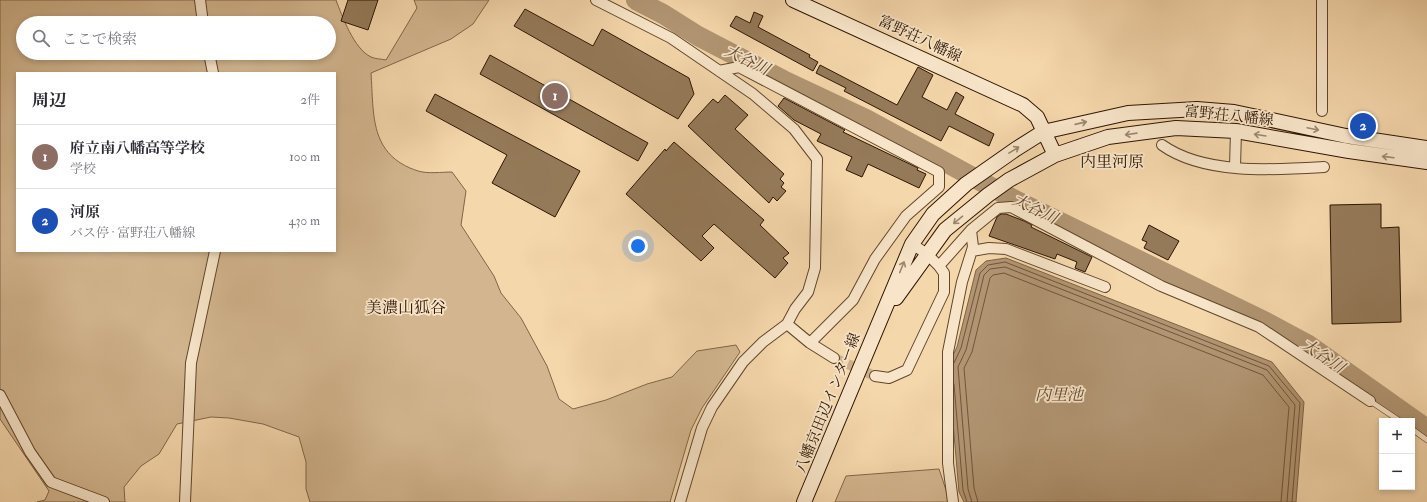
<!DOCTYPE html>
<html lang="ja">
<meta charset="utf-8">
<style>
body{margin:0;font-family:"IM FELL Double Pica","Noto Serif JP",serif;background:#f7f7f7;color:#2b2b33}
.controls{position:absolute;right:12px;bottom:12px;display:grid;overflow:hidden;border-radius:0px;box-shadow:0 2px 6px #0003}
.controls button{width:36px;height:36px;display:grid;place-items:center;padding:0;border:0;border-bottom:1px solid #e1e1e2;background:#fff;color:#2b2b33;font:20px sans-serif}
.you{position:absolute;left:638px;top:246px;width:14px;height:14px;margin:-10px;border:3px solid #fff;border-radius:50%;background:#1a73e8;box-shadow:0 0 0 6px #1a73e833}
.badge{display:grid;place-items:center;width:26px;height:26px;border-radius:50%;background:#8f2418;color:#fff;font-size:13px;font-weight:700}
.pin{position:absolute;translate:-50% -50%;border:2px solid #fff;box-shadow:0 1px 4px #0006}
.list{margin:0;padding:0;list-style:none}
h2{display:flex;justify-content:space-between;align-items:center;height:52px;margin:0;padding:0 16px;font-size:17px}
h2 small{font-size:13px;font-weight:400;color:#7c7c81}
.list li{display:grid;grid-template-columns:26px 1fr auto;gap:12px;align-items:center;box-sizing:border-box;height:64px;padding:0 16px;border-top:1px solid #e1e1e2}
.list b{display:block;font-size:15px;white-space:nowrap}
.list p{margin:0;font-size:13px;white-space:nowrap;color:#7c7c81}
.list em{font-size:13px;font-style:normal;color:#7c7c81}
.icon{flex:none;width:22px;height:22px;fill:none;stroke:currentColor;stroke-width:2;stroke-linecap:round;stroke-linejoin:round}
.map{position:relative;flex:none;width:1427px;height:502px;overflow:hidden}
.search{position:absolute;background:#fff;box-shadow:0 2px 6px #0003;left:16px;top:16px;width:320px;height:44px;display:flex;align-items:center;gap:10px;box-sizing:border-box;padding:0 14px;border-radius:22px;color:#7c7c81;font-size:15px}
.panel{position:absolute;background:#fff;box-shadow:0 2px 6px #0003;left:16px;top:72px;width:320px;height:180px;border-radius:0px}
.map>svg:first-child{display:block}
</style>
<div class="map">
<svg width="1427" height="502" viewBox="0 0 1427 502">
<rect width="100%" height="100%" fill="#f5d7ac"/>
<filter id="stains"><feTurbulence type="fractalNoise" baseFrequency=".005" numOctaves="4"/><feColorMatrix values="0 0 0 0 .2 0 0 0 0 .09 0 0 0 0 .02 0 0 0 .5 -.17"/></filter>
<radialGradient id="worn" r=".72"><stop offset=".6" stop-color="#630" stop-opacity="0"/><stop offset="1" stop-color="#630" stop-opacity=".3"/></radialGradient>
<!-- green -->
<path fill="#d3b68f" stroke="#806648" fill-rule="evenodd" d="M0,0H336C342,16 354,49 371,57C375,59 382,59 386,60L417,8L414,0H489L473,24L451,39L371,73C374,115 369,155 418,171C428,174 442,172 452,172L466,191L461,225L494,276L501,293L521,318L547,366L559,399L573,409L606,400L647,384L672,377L697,351L736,345L740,352L702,408L691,430L670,502H310L306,489V462L299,437L263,424L229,418L211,417L177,424L159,454L141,466L124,487L125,502H37L45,500L49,491L0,419ZM23,23H329V53H23ZM17,73H335V251H17Z
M939,469L950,502H835L846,476Z"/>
<!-- water -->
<path fill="#b19572" stroke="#7d6244" d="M1006,258L1272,362L1304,402L1296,502H964L959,492L948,365L957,347L976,270L986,261Z"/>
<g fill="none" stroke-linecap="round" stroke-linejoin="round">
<!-- shore -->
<path stroke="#705539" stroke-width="1" d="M954,363L961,348L980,273L988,265L1005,262L1269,366L1300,403L1292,502
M954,384L963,490L967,502
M972,502L968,489L958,367L966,350L984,275L990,269L1005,267L1267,370L1295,405L1287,502
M978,502L974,488L964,368L972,352L990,278L993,275L1004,273L1263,375L1289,407L1281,502"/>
<!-- river -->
<path stroke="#b19572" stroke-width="20" d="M636,0L663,14L698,36L783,80L866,119L1017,201L1266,322L1307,344L1427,429"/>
</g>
<!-- building -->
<path fill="#957a59" stroke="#2e1500" d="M348,0H378L368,30L341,21Z
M525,9L593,46L602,29L689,78L694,94L678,119L514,26Z
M754,12L763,16L758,27L810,55L809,57L818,62L813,71L730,26L736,16L750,23Z
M490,55L648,143L638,161L480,74Z
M820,65L897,105L918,67L933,75L922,97L947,110L956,92L964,97L955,114L994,134L989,146L949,126L941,141L844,91L846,88L816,73Z
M435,94L580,171L555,217L492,183L507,155L426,111Z
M725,95L748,115L735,129L784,174L780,179L784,183L781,187L786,191L777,201L773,197L769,203L688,126L713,99L718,103Z
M784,98L845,130L843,132L918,168L917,170L926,174L919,188L868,164L862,177L846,170L852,157L817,141L821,134L794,120L778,106Z
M674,142L764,220L760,225L789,253L783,258L788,263L775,278L714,224L702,236L714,248L701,261L626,194L665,149L666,151Z
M1381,204V228L1399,227L1401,322L1332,324L1330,205Z
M1001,214H1006L1024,221L1032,225L1031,227L1092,257L1085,272L1075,268L1077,262L1057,254L1055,259L989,236L997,217Z
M1149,225L1179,241L1168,260L1144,248L1147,242L1142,240Z"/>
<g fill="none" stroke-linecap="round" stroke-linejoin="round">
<!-- street-tunnel -->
<path stroke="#cdb08a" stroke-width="10" stroke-dasharray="10 5" stroke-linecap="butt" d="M834,358L875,376"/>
<!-- lane casing -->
<g stroke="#60462b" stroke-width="6">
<path id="lane" d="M1370,401L1400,421
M1412,429L1427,440"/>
</g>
<!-- street casing -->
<g stroke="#60462b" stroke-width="12">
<path id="street" d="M200,0L203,23
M596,0L671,38L753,94L794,129L817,159L815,268L808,292L795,309L787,324L763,342L743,362L712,407L702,428L680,502
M209,53L213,73
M719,71L739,67L939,172V187L906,216L875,259L853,300L810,343
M1322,111V0
M1162,145C1204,175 1274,170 1324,167
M1235,167L1236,131
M972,251L989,248L1006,249L1105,287
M939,266L971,230L998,208L1011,207L1161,286L1259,327L1370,401
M787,324L810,343L834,358
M875,376L889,378L907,370L944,292V273L939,266L927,254L912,244
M0,395L30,452L51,482L104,502
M185,502L191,363L215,251
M953,502L948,463V352L962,282L973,247L971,230"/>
</g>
<!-- secondary casing -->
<g stroke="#2e1500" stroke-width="16">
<path id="secondary" d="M793,0L1023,105L1037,117L1055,155
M896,298L945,230L988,195L1009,180L1055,155L1108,137L1176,128L1236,131L1349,151L1427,162
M804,502L912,244L933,214L966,184L1016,149L1043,132L1128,113L1197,109L1234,112L1346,136L1427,148"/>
</g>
<!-- lane -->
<use href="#lane" stroke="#f8e5c9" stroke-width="5"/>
<!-- street -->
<use href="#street" stroke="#f8e5c9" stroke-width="10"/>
<!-- secondary -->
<use href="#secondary" stroke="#f8e5c9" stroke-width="14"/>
</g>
<!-- one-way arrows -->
<defs><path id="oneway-shaft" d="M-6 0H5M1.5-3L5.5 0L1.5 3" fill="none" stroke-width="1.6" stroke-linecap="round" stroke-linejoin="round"/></defs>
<g stroke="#9d876f">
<use href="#oneway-shaft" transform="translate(1081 123) rotate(-13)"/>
<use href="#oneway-shaft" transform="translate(1313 129) rotate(12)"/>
<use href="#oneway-shaft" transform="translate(1131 134) rotate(172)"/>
<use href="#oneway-shaft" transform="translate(1260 135) rotate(-171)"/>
<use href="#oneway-shaft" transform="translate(1014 150) rotate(-32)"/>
<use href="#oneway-shaft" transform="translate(1388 157) rotate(-173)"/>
<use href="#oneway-shaft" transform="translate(958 220) rotate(140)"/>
<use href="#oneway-shaft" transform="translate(902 267) rotate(-68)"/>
</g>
<g text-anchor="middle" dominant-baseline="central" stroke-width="3.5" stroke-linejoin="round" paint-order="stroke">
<!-- street labels -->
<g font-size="15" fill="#2e1500" stroke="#f8e5c9">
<text transform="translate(920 39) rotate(25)">富野荘八幡線</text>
<text transform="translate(1229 116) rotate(6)">富野荘八幡線</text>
<text transform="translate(828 403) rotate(-68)">八幡京田辺インター線</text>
</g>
<!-- water labels -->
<g font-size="16" font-style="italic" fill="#62482e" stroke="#f8e5c9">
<text transform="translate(747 60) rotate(26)">大谷川</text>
<text transform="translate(1035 209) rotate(26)">大谷川</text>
<text transform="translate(1323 356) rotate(34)">大谷川</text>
<text x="1059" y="395">内里池</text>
</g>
<!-- neighbourhood labels -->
<g font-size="16" fill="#2e1500" stroke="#f8e5c9">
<text x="1112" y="162">内里河原</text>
<text x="406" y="308">美濃山狐谷</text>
</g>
</g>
<rect width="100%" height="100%" filter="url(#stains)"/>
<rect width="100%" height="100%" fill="url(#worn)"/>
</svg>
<div class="controls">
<button>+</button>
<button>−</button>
</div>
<div class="you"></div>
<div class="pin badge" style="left:555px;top:96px;background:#8d6e63">1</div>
<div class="pin badge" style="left:1363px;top:126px;background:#1a4fb4">2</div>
<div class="search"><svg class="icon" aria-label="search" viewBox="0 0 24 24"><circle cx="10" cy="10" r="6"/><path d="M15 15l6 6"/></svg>ここで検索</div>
<section class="panel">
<h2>周辺<small>2件</small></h2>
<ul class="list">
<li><span class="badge" style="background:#8d6e63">1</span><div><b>府立南八幡高等学校</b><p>学校</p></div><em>100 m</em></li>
<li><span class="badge" style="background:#1a4fb4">2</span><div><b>河原</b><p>バス停 · 富野荘八幡線</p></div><em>430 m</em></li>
</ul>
</section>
</div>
